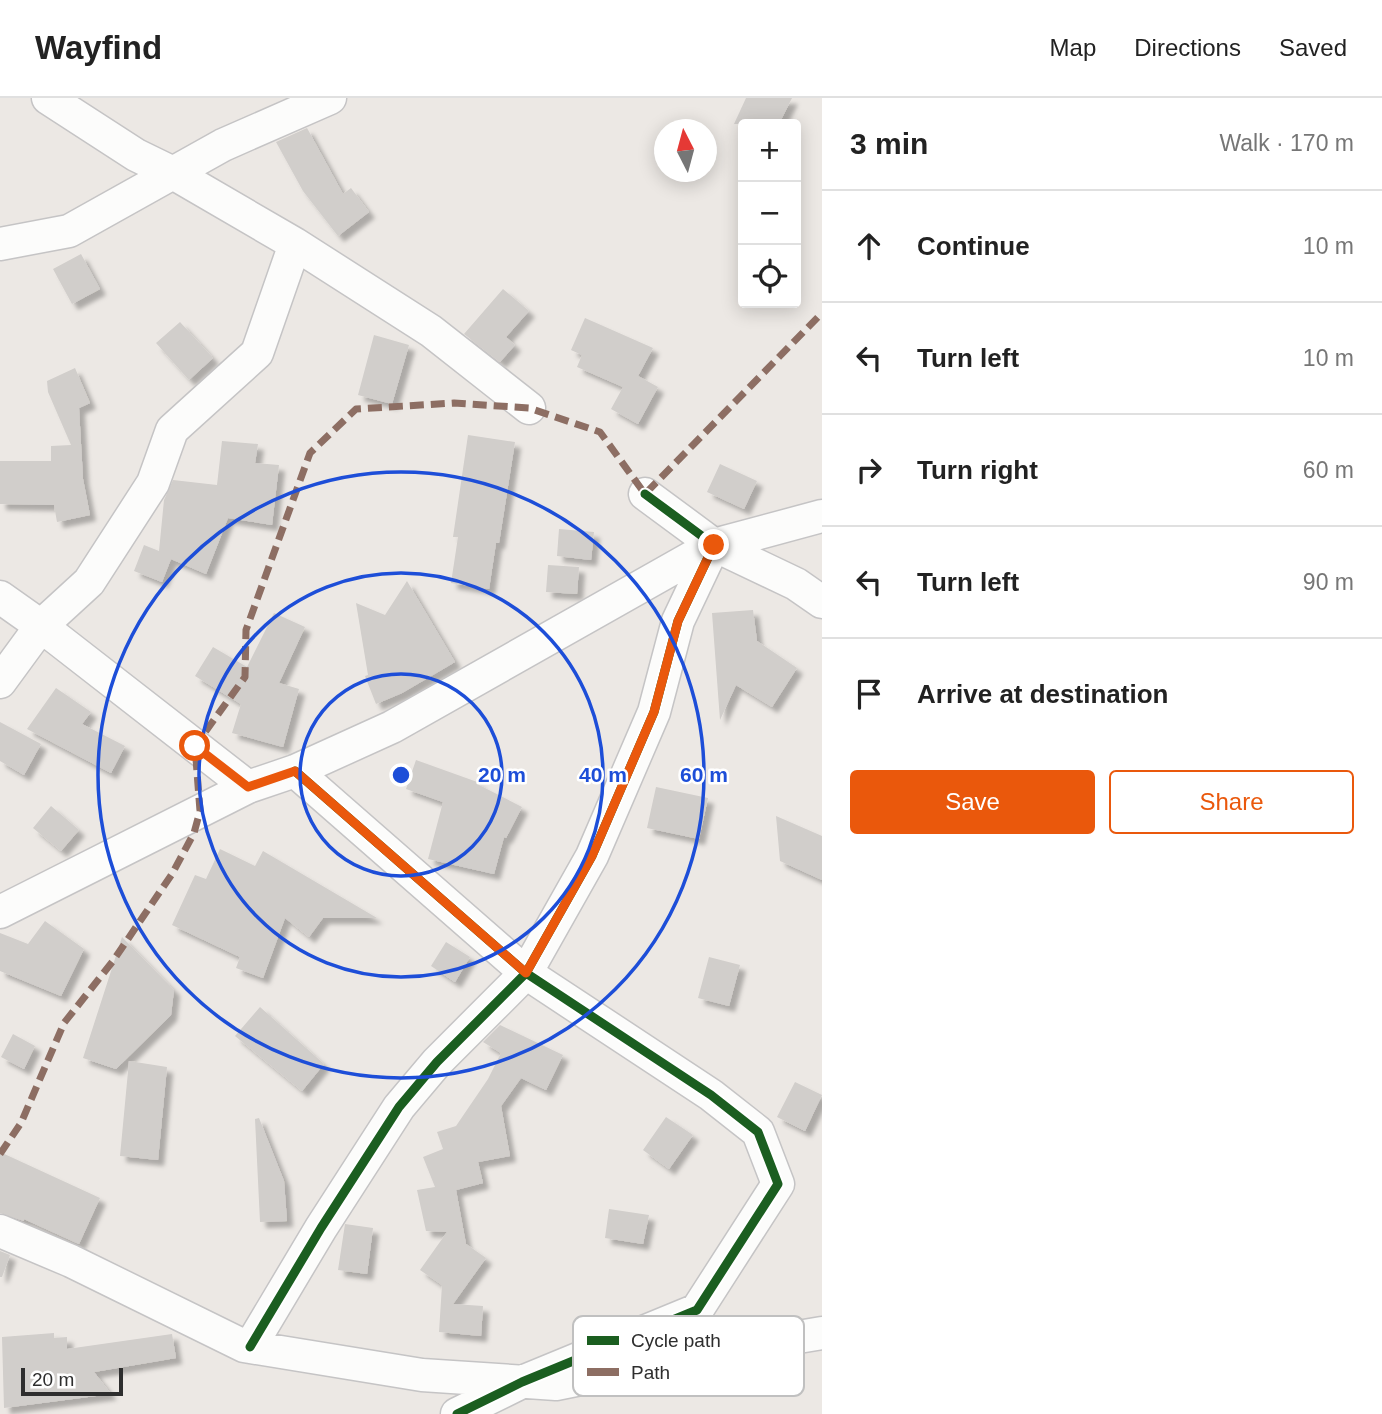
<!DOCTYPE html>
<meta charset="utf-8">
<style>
body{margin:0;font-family:Arial,sans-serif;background:#f6f6f6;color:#222}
.controls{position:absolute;right:21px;top:21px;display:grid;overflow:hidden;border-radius:7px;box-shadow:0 4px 18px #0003}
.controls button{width:63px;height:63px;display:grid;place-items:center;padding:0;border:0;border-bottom:2px solid #e0e0e0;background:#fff;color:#222;font:35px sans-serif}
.compass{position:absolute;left:654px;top:21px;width:63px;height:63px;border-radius:50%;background:#fff;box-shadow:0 4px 18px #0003;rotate:354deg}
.scale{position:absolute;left:21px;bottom:18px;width:102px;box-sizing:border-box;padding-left:7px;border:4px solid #2e2e2e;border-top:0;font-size:19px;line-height:24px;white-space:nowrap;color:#2e2e2e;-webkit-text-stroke:5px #fff;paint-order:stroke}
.stop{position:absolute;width:21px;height:21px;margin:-16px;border:5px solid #ea580c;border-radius:50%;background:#fff}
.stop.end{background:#ea580c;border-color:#fff;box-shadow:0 2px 7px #0008}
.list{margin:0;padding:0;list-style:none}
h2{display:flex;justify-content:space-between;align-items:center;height:91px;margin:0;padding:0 28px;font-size:30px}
h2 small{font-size:23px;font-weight:400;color:#767676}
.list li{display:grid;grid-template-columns:46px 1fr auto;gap:21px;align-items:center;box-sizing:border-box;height:112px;padding:0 28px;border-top:2px solid #e0e0e0}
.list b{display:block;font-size:26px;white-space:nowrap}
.list em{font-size:23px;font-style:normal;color:#767676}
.actions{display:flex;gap:14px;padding:21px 28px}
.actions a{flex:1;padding:16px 0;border:2px solid #ea580c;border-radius:7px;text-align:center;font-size:24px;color:#ea580c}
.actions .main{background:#ea580c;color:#fff}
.icon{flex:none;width:38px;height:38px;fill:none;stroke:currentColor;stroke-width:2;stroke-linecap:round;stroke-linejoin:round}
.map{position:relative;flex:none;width:822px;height:1316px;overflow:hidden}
header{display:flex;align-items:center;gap:42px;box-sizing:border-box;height:98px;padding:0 35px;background:#fff;border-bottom:2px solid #e0e0e0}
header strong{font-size:33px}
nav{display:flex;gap:38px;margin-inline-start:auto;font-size:24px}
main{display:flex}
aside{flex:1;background:#fff}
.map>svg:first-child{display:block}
</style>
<header>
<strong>Wayfind</strong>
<nav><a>Map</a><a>Directions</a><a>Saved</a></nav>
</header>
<main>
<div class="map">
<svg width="822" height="1316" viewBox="0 0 822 1316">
<defs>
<filter id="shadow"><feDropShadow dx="6" dy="6" stdDeviation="2" flood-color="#0004"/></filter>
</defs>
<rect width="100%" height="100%" fill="#ece8e4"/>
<!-- building -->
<path fill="#d1cecb" filter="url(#shadow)" d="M746,0H792L779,26H734Z
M307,30L343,96L351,90L369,114L338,138L303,93L276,44Z
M81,156L100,191L72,206L53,171Z
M503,191L529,213L506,239L515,247L500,264L464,236Z
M585,220L653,250L638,278L658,289L638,326L611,311L623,289L577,269L582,257L571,252Z
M180,224L213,260L189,282L156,245Z
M374,237L409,247L392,306L358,297Z
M75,270L90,305L79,310L83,381L90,417L57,424L54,407L0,406V363H51V348L71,347L48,294L47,283Z
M468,337L515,344L499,445H496L489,491L451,485L458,439H453Z
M222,343L258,346L255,365L279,367L272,427L228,420L206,476L171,461L162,484L134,473L144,447L159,453L164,402L173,382L217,387Z
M720,366L757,383L744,411L707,394Z
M559,431L594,434L591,462L557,458Z
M548,467L579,469L577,496L546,494Z
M407,483L455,564L402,595L376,606L365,578L368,577L356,505L385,517Z
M753,512L757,543L797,570L772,609L736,587L720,622L712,515Z
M274,515L305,529L279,585L299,591L283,649L232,635L241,606L195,578L213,549L247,569Z
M56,590L91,614L82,626L125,648L111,675L27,631Z
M0,624L41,646L24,677L0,663Z
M416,662L480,685L479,687L522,709L506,740L504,739L494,776L428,761L443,704L406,691Z
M656,689L708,700L699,741L647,730Z
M51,708L79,732L61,753L33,730Z
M776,718L822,738V782L780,763Z
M220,751L255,768L263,753L377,820H323L309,839L285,820L263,880L236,870L240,859L172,827L195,777L206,781Z
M45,823L84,851L61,898L0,873V835L28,846Z
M122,839L174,892L171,917L116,971L83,960Z
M446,844L470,859L455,884L431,868Z
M709,859L740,867L729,908L698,900Z
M260,909L324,966L302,993L235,938Z
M500,927L563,957L546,992L521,980L501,1008L510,1058L478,1064L483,1085L456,1092L466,1146L486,1160L453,1206L483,1208L481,1238L439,1234L442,1187L420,1172L447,1134L426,1133L417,1092L435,1089L423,1059L443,1051L437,1034L456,1028L488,981L501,955L483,944Z
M13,936L35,948L24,971L1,959Z
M129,963L167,969L158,1062L120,1058Z
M795,984L822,997L805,1033L777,1019Z
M666,1019L693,1037L669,1071L643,1052Z
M259,1020L284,1083L287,1123L260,1124L255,1021Z
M0,1054L100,1100L79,1146L24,1121V1123L0,1115Z
M609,1111L649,1117L643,1146L605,1140Z
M345,1126L373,1130L367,1176L338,1172Z
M0,1153L10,1157L2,1179H0Z
M54,1235V1240L67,1239V1251L172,1236L176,1260L94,1274L111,1296L4,1310L2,1239Z"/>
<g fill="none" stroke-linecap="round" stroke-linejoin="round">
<!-- street casing -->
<g stroke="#c5c4c5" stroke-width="35">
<path id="street" d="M48,0L136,57L173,75L295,146L431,233L529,310
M0,146L69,133L223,47L330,0
M714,447L796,486L822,504
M0,499L41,528L248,689
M0,584L41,528L89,484L153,385L172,332L257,255L295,146
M295,673L526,875L711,997L758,1034L778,1086L697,1212L522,1284L457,1316
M0,814L248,689L295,673L392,629L714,447L822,418
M0,1133L71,1163L244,1248L422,1277L556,1286L733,1250L822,1235
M250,1249L321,1130L399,1009L437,964L526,875L592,758L654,614L678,523L714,447L645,396"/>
</g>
<!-- street -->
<use href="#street" stroke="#fcfcfb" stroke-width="32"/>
<!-- quiet -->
<path stroke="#8d6e63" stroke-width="7" stroke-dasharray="14 7" stroke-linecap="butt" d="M0,1056L21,1025L64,925L113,863L172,776L194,735L200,713L195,648L245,579L246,532L310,355L356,311L454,305L529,310L600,334L645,396L822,215"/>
<!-- cycleway casing -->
<g stroke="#fff" stroke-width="13">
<path id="cycleway" d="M295,673L526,875L711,997L758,1034L778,1086L697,1212L522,1284L457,1316
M250,1249L321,1130L399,1009L437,964L526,875L592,758L654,614L678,523L714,447L645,396"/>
</g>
<!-- cycleway -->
<use href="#cycleway" stroke="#1b5e20" stroke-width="9"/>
</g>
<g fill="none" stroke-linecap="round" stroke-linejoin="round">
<!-- route -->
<path stroke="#ea580c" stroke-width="9" d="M195,648L248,689L295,673L526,875L592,758L654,614L678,523L714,447"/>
</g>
<!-- distance rings -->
<g fill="none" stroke="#1d4ed8" stroke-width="3.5">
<circle cx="401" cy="677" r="101"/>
<circle cx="401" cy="677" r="202"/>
<circle cx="401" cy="677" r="303"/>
</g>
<!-- legend -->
<rect x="573" y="1218" width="231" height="80" rx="10" fill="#fff" stroke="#c0c0c0" stroke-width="2"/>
<rect x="587" y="1238" width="32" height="9" fill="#1b5e20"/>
<rect x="587" y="1270" width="32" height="8" fill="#8d6e63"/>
<g font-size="19" fill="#2e2e2e">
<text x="631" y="1249">Cycle path</text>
<text x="631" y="1281">Path</text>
</g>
<circle cx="401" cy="677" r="10" fill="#1d4ed8" stroke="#fff" stroke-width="3.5"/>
<g font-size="21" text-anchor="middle" font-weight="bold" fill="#1d4ed8" stroke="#fff" stroke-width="5" stroke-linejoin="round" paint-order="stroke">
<text x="502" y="684">20 m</text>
<text x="603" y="684">40 m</text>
<text x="704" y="684">60 m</text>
</g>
</svg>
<div class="controls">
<button>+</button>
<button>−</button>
<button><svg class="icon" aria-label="locate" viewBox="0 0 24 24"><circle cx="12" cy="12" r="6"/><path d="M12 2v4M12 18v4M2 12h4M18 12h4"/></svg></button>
</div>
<svg class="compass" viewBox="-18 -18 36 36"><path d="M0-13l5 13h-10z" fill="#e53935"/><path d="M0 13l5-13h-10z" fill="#767676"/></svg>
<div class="scale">20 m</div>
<div class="stop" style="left:195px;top:648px"></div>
<div class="stop end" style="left:714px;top:447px"></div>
</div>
<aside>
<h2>3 min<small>Walk · 170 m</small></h2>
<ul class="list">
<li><svg class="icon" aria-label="ahead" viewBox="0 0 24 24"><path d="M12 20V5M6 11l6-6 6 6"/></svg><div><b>Continue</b></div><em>10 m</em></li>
<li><svg class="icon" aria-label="left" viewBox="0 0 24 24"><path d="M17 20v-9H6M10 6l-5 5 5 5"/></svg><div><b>Turn left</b></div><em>10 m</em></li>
<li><svg class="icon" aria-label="right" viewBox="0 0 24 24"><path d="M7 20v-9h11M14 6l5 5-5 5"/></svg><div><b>Turn right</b></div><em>60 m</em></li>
<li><svg class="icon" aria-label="left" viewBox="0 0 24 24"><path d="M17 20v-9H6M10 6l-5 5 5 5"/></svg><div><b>Turn left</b></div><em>90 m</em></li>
<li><svg class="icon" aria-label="arrive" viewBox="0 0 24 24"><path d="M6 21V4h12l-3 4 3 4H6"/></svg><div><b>Arrive at destination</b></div></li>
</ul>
<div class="actions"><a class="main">Save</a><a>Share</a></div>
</aside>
</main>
